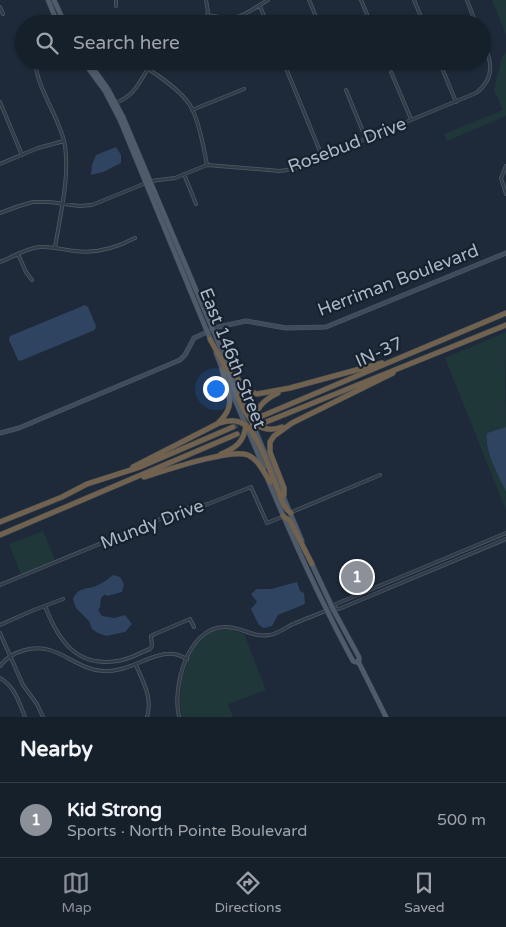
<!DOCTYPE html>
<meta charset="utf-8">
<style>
body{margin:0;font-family:"Varela Round",sans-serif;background:#232d37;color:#f1f3f6}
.you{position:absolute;left:215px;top:388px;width:18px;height:18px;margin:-12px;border:4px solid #fff;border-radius:50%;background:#1a73e8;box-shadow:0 0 0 8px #1a73e833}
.badge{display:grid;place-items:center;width:32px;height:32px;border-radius:50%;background:#8c9099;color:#fff;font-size:16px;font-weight:700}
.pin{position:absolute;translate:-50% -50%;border:2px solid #fff;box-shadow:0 1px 5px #0006}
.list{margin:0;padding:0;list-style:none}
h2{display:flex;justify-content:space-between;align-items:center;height:65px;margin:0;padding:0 20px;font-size:21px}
h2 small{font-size:16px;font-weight:400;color:#9ea3a9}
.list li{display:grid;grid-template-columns:32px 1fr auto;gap:15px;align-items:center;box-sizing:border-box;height:75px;padding:0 20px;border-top:1px solid #353e47}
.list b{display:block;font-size:19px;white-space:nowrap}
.list p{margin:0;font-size:16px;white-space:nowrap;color:#9ea3a9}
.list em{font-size:16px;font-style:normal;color:#9ea3a9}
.icon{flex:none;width:28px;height:28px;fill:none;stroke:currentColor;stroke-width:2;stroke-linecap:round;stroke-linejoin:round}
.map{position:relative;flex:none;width:506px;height:717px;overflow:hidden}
.search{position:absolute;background:#16202b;box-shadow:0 1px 4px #0004;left:15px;right:15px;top:15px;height:55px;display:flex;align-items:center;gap:12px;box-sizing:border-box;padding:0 18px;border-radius:28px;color:#9ea3a9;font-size:19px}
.sheet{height:140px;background:#16202b}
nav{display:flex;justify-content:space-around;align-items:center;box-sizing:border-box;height:70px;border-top:1px solid #353e47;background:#16202b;font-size:14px;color:#9ea3a9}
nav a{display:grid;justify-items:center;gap:2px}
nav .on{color:#8c9099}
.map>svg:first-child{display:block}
</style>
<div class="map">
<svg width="506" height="717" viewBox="0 0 506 717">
<rect width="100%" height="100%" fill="#1e2a39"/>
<!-- green -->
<path fill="#20373a" d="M492,0H506V35Z
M506,53V116L447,141L444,134L503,110L494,90L502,56Z
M506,332L505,386L506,427L487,433C483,452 499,472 505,490C506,496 506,504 506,510L445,358Z
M43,531L55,560L21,574L9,544Z
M228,629L244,634L266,690L228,704L233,717H182C176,694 185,650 205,636C212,631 220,630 228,629Z"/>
<!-- water -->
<path fill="#2e4460" d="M116,147L121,155V163L103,172L91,175L92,165L96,155Z
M85,305L88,307L96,326L95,330L20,361L18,360L9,340L10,336Z
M506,427V492C499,475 484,452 487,433Z
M113,575L120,577L124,584L122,592L107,596L105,594L101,598L100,607L98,610L102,616L114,618L125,615L132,624L125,632L106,636L98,633L92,629L89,621L76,608L73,599C78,587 85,590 96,586C103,583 107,580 113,575Z
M297,582L300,591L304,593L305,604L278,615L272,626L264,628L259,625L251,609L257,602L251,594L257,589H271Z"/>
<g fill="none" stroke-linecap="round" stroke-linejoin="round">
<!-- highway-tunnel -->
<path stroke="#333f4e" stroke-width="5" stroke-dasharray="5 2.5" stroke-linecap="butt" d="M233,427L262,416"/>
<!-- street casing -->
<g stroke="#4f5967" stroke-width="4">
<path id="street" d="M116,0V6
M309,0L319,24
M361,0L371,24
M414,0L424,24
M467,0L476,24
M260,6L267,24
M0,7L3,14
M208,15C241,22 241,16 268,0
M205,24L208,12L206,0
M36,61C34,83 59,117 64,141C71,173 60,215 55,248
M283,61L322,156
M439,61L456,102
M148,69C162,78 180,90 190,105C199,120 204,148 207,165
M391,72L411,119
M346,90L366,139
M0,102L22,155
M116,103C140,92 138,80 154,61
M192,110L244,89
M0,164L38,148L64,141
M506,166L501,178L506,194
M184,174L196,204
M0,213L19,206L33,202H50L79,206L92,205L151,181L175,178L207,165L280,171L293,169L476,93C497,77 491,59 482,39
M18,254L26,272L32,280
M0,262C13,257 26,248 40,247C52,246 64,250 75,251C97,254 116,248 135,238
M292,512L380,475
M0,585L187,508L208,504L251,487L267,523L282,517
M45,606C58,640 77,668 117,661C129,660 139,653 150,649L152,646L151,636L155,634L190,619L194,627
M334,608L339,609L506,539
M0,625L34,610L63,599
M0,633L23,685L37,704L43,717
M136,665C143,682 153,698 147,717
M0,666C6,658 14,653 25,650C57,641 73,669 103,671C129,673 151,652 173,654C178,654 183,657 187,659
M0,678C15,687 19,702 25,717
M179,717C172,688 187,628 224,627C240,626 253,638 269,635C278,634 285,628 293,624C306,618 320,614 332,608L336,604L506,533"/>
</g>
<!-- secondary casing -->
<g stroke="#4f5967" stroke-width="5">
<path id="secondary" d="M0,433L19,428L180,360L185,355L194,338L218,327L246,321L286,328L326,327L506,253"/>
</g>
<!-- primary casing -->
<g stroke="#3b4553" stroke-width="5.5">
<path id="primary" d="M48,0L58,24
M54,0L65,24
M83,61L105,91L120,120L211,341
M88,61L108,89L123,117L302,541
M216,353L223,371
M227,381L264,468
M268,480C294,542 321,602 353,661L359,663
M311,562L334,611L359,657V663L386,717"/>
</g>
<!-- highway casing -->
<g stroke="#3c4653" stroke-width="6">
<path id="highway" d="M210,339C215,349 222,359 227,370C237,393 247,440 282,427
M230,368L246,390L257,394L290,388L382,363
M262,416L506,313
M219,422C238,404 227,391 222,369
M266,422L506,325
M252,426C255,409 263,400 278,393
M221,454C236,448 244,442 246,425
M133,467L219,423C226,421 235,419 242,423C259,432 271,475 279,493C281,499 284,509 291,513
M144,477C164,471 230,448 248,455C259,460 264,473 270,482
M284,495V488L270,452V442L274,436L292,423L393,373
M283,516L290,521L312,564
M0,522L62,497L87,484L140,467L233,427
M0,535L237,434"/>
</g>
<!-- street -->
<use href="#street" stroke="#323c49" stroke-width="2.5"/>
<!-- secondary -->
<use href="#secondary" stroke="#3f4b5d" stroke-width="4"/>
<!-- primary -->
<use href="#primary" stroke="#4f5b6a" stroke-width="4.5"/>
<!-- highway -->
<use href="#highway" stroke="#70624e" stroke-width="5"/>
</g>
<g text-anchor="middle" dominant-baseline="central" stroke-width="4.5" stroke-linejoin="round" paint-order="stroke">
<!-- street labels -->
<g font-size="18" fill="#abb6c6" stroke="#17212d">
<text transform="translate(347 145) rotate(-21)">Rosebud Drive</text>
<text transform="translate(398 280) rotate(-21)">Herriman Boulevard</text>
<text transform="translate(379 352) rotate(-24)">IN-37</text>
<text transform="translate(233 358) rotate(68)">East 146th Street</text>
<text transform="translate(152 524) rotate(-21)">Mundy Drive</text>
</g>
</g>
</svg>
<div class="you"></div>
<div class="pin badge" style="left:357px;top:577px">1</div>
<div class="search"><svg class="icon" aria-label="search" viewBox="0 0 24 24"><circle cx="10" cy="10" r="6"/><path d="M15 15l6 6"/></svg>Search here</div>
</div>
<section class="sheet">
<h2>Nearby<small></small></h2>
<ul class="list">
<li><span class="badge">1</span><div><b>Kid Strong</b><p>Sports · North Pointe Boulevard</p></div><em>500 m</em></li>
</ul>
</section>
<nav>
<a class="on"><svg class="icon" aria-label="map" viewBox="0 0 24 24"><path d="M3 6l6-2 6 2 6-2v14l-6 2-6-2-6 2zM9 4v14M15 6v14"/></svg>Map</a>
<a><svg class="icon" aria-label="directions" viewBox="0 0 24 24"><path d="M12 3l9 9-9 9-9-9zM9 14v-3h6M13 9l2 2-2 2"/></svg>Directions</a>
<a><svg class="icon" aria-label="saved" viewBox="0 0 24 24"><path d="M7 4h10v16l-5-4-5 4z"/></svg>Saved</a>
</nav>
